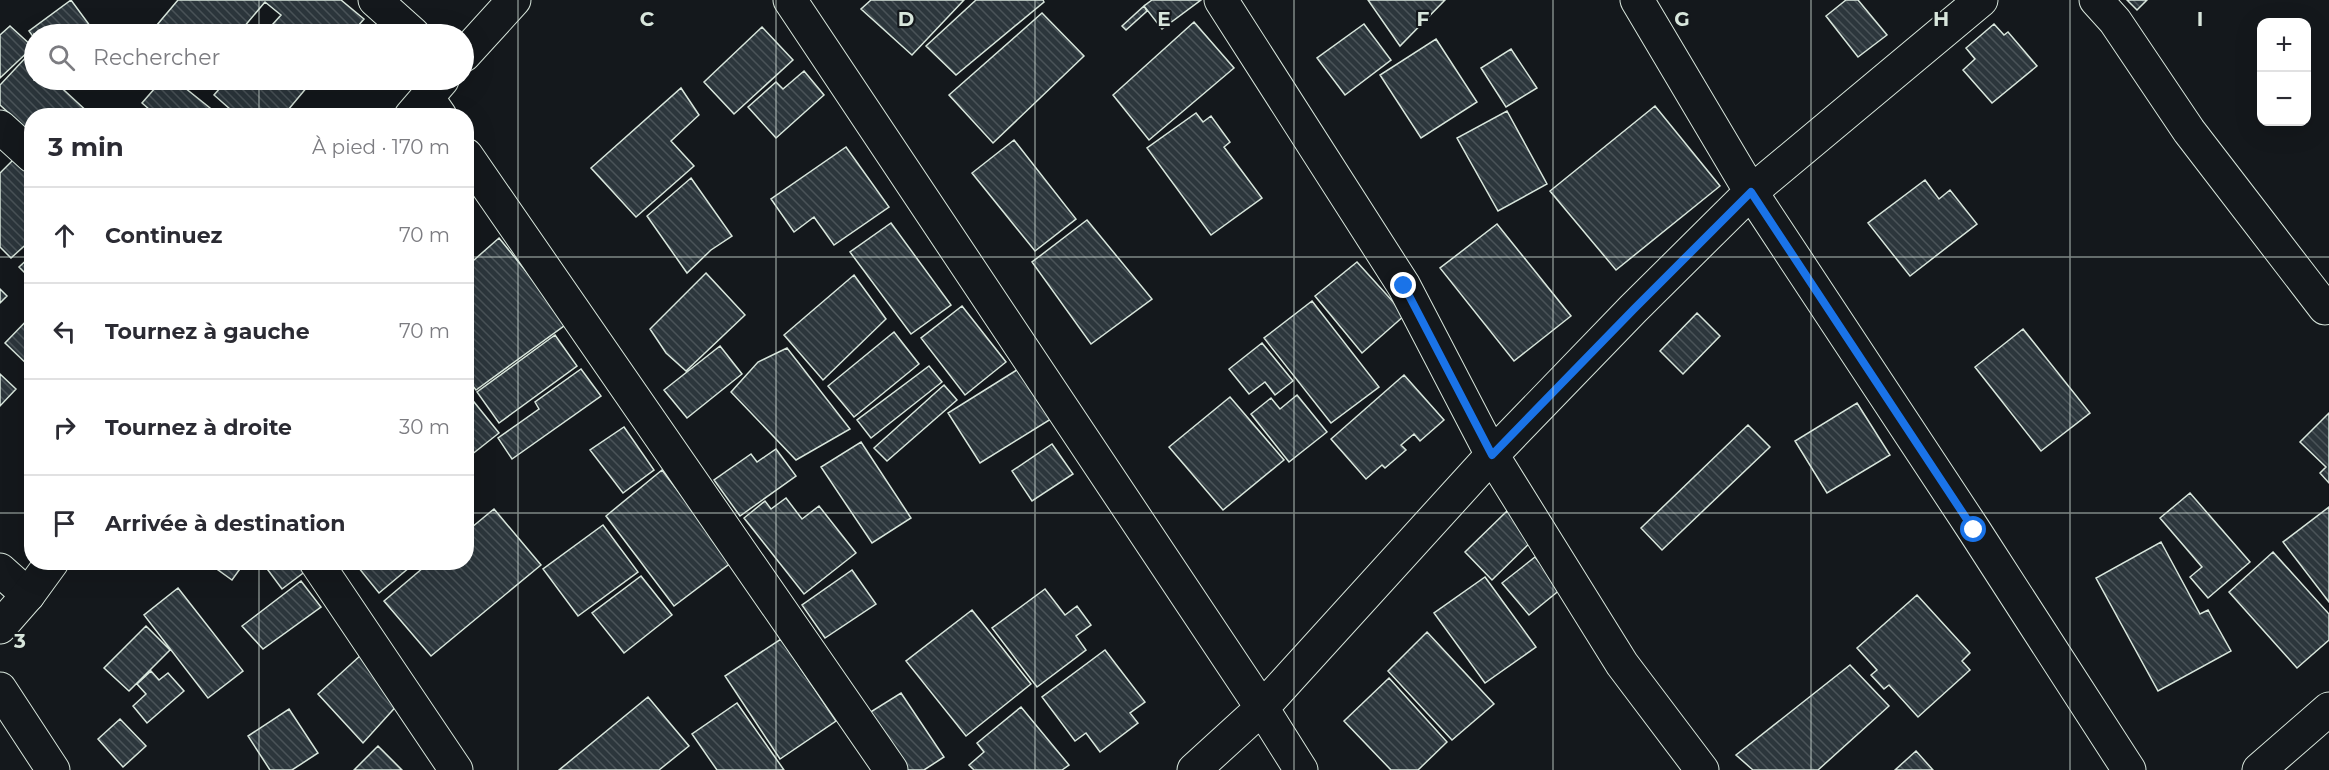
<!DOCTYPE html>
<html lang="fr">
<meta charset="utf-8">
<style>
body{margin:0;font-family:Montserrat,sans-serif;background:#f7f7f7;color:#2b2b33}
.controls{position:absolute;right:18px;top:18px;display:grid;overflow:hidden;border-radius:12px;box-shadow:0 6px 24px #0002}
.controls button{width:54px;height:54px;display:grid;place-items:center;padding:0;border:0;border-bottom:2px solid #e1e1e2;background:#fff;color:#2b2b33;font:30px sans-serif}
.stop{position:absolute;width:18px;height:18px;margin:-14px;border:4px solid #1a73e8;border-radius:50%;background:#fff}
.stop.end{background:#1a73e8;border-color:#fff;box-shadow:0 2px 6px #0008}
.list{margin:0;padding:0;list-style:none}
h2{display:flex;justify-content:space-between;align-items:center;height:78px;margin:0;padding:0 24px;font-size:26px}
h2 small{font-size:20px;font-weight:400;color:#7c7c81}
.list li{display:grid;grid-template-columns:39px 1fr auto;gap:18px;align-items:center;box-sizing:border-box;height:96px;padding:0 24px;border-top:2px solid #e1e1e2}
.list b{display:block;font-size:22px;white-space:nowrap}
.list em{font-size:20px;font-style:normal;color:#7c7c81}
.icon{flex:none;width:33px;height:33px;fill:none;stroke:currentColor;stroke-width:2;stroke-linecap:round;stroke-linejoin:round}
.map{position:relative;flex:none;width:2329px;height:770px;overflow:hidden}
.search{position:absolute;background:#fff;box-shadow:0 6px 24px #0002;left:24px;top:24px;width:450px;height:66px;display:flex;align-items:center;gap:15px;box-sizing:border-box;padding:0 21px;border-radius:33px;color:#7c7c81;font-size:22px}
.panel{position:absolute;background:#fff;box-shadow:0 6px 24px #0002;left:24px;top:108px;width:450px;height:462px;border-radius:24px}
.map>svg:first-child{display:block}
</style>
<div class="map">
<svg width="2329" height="770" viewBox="0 0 2329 770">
<defs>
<pattern id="building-back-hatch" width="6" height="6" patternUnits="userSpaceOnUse" patternTransform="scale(1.5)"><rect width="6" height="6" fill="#2c363c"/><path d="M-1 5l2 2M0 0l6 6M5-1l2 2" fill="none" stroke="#4a5358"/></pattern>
</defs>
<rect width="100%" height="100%" fill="#14181c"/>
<!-- building -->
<path fill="url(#building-back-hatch)" stroke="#d8e6dc" stroke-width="1.5" d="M71,0L96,34H34V38L29,31Z
M178,0H341L364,19L351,34H264L281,15L265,2L238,34H153L151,32Z
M871,0H964L912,55L861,9Z
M976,0H1043L1044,2L956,75L926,46Z
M1152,0H1201L1162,29L1144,6Z
M1368,0H1445L1400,46Z
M1846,0H1858L1887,35L1858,57L1826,16Z
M2127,0H2147L2137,10Z
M1144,6L1147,11L1126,30L1122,26Z
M1042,13L1084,56L993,143L949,95Z
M1194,22L1234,68L1149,140L1113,95Z
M1364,24L1391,60L1345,95L1317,58Z
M1994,24L2004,35L2008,32L2037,66L1992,103L1963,70L1975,59L1966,48Z
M10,26L33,47L0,78V35Z
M762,27L793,60L734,114L704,82Z
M1436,39L1477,102L1421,138L1380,75Z
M1511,49L1537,88L1506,107L1481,68Z
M28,55L34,62V80H53L91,115L32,116V134L0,105V85Z
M804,71L824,95L776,138L748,107L776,82L783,89Z
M162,80H175L220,116H157L142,103Z
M227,80H313L283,116H238L214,95Z
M681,88L699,115L671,141L694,166L636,217L591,168Z
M1655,106L1720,186L1616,270L1550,191Z
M1507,111L1547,184L1498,211L1457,138Z
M1196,113L1203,122L1211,116L1230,142L1224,147L1262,198L1211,235L1147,148Z
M1014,140L1076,219L1035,251L972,173Z
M846,147L889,207L834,245L814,217L794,232L771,199Z
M14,159L32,177V239L11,258L0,247V173Z
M691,178L732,236L711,250L687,273L647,216Z
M1925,180L1939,199L1950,190L1977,224L1910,276L1868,223Z
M1087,220L1152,299L1091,344L1032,262Z
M891,223L951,305L911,334L850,252Z
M1497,224L1571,316L1514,361L1440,268Z
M499,238L568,323L476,390L466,377V267Z
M32,255V280L19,267Z
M1357,262L1405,315L1362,353L1315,296Z
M706,273L745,315L686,371L666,353L650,329Z
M854,275L886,319L823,380L784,335Z
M0,289L7,296L0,303Z
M1312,301L1379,387L1331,423L1264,338Z
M962,306L1006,362L965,395L921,338Z
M1697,313L1720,336L1683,374L1660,351Z
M32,315V369L5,343Z
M2023,329L2090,413L2041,451L1975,367Z
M894,332L919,364L854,417L828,386Z
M555,335L577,366L499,423L477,392Z
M1262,343L1293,381L1275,395L1265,382L1249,394L1229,369Z
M720,346L742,374L687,418L664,390Z
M787,348L850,429L796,460L731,392L758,362Z
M929,366L942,382L871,438L857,420Z
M1020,368L1051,419L980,463L948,413Z
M581,369L601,396L512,459L498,438L539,409L535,402Z
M0,374L16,389L0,406Z
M1404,375L1444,420L1420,441L1414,434L1401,445L1406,450L1385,468L1382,465L1366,479L1331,439Z
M944,385L957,400L887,461L874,448Z
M466,392L499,433L466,459Z
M1297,395L1327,432L1289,462L1251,414L1271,398L1280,409Z
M1230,397L1284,460L1223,510L1169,447Z
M1857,403L1890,455L1827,493L1795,441Z
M2329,413V483L2320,473L2326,467L2300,442Z
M1748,425L1770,447L1662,550L1641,528Z
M624,427L654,470L623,493L590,450Z
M861,442L911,518L872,543L821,467Z
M1052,444L1073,474L1032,501L1012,471Z
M776,449L796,476L740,516L714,480L751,454L757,462Z
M662,470L732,562L674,606L606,516Z
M2190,493L2250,562L2208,598L2190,577L2202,567L2160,518Z
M786,498L802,519L819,506L856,553L804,594L744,518L765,501L771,509Z
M2329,507V602L2283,542Z
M494,509L541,565L431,656L384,601L430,562H466V532Z
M1507,511L1534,539L1492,580L1465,552Z
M603,525L638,572L578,616L543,569Z
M2161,542L2200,614L2208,610L2231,651L2158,691L2096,578Z
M2273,552L2329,614V640L2297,668L2229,592Z
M1535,557L1561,589L1529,615L1502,583Z
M207,562H245L232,580Z
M262,562H314L315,564L282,589Z
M354,562H416L379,593Z
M852,570L876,604L825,638L802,605Z
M641,576L672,615L624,653L592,613Z
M1485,577L1536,647L1485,683L1434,613Z
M301,581L321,607L263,649L242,626Z
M178,588L243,671L208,698L144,615Z
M1045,589L1065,615L1077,606L1091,625L1076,636L1086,650L1037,687L992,628Z
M1917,595L1970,653L1962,661L1970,670L1918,717L1889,685L1884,689L1871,675L1877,670L1857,648Z
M972,610L1031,684L966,736L906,661Z
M146,626L170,650L129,691L104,668Z
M1427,632L1494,704L1452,740L1388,671Z
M781,639L836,721L780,759L725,676Z
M1105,650L1145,702L1130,713L1138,723L1100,752L1086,733L1075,741L1042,697Z
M361,655L401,701L363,743L318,694Z
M1850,665L1889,706L1818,770H1753L1736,755Z
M151,671L159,680L168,673L184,691L147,723L133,706L146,694L137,684Z
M1389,678L1447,742L1418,770H1391L1344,721Z
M901,693L944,757L924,770H907L869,713Z
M648,697L689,746L659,770H559Z
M737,703L784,770H717L692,734Z
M1021,707L1069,765L1062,770H974L969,765L984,752L977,743Z
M289,709L318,753L292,770H270L248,736Z
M120,719L146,746L123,767L98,739Z
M378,746L402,770H354Z
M1916,751L1933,770H1895Z"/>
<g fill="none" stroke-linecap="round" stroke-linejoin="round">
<!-- minor casing -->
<g stroke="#d8e6dc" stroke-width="35">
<path id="minor" d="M375,0L413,34
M790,0L1262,708L1301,770
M1221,0L1404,286L1492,455L1622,664L1702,770
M1637,0L1751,192L1974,530L2129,770
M2096,0L2115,21L2189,131L2325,308
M427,97L440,116
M0,127L32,156
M466,155L891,770
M316,562L456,770
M0,570L28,595
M0,689L53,770
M1194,770L1262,708L1492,455L1633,309L1751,192L1981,0
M2259,770L2329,709"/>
</g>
<!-- highway casing -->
<g stroke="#d8e6dc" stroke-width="35">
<path id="highway" d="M464,55L514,0
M411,116L442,80
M0,627L28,595L52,562"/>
</g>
<!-- minor -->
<use href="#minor" stroke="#14181c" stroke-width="33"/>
<!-- highway -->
<use href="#highway" stroke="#14181c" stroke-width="33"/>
</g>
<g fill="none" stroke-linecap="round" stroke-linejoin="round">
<!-- route -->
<path stroke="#1a73e8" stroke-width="8" d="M1404,286L1492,455L1634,309L1751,192L1974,530"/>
</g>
<!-- grid -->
<path fill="none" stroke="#d8e6dc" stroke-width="1.5" stroke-opacity="0.55" d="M259,0V34M518,0V770M776,0V770M1035,0V770M1294,0V770M1553,0V770M1811,0V770M2070,0V770M259,80V116M0,257H32M466,257H2329M0,513H32M466,513H2329M259,562V770"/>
<g font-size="20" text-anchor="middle" font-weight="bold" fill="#d8e6dc" stroke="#14181c" stroke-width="4.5" stroke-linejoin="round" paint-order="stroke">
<text x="647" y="26">C</text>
<text x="906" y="26">D</text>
<text x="1164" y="26">E</text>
<text x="1423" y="26">F</text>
<text x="1682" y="26">G</text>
<text x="1941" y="26">H</text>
<text x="2200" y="26">I</text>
<text x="20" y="648">3</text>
</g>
</svg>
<div class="controls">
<button>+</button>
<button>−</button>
</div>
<div class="stop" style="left:1974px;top:530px"></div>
<div class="stop end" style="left:1404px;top:286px"></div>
<div class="search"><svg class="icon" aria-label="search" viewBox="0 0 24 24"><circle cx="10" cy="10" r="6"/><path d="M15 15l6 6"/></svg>Rechercher</div>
<section class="panel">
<h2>3 min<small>À pied · 170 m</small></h2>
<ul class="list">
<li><svg class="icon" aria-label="ahead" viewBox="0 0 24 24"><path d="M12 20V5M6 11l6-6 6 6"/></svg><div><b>Continuez</b></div><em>70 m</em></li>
<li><svg class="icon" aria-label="left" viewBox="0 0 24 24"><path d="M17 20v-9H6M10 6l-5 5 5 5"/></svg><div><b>Tournez à gauche</b></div><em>70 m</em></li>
<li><svg class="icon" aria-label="right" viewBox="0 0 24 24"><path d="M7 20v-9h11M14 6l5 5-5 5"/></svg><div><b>Tournez à droite</b></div><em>30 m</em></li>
<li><svg class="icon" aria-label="arrive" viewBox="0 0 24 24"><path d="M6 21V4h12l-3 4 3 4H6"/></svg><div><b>Arrivée à destination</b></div></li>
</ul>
</section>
</div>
